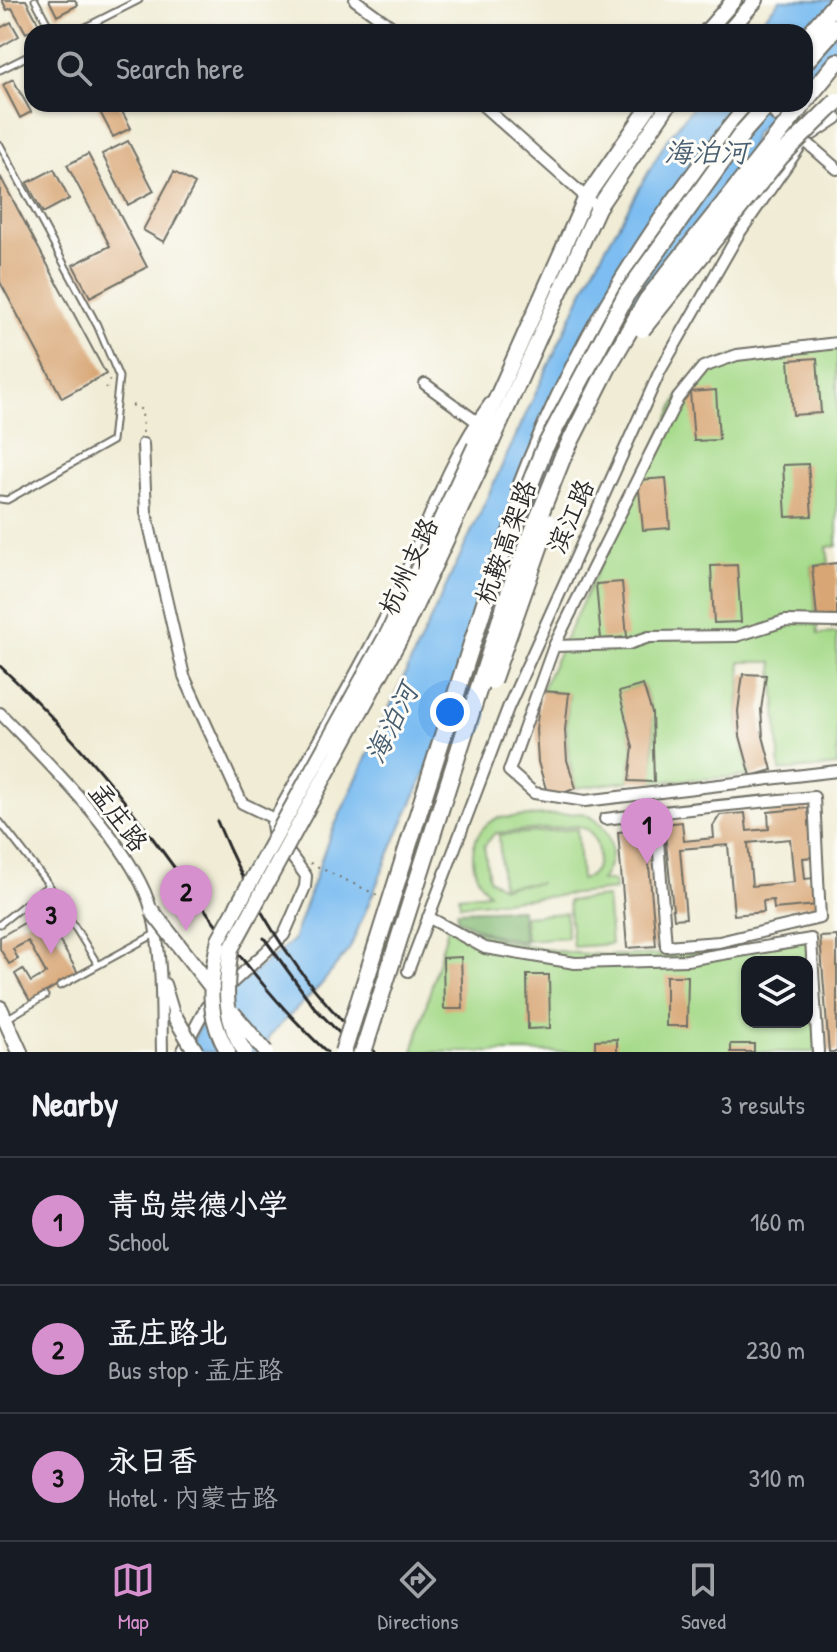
<!DOCTYPE html>
<meta charset="utf-8">
<style>
body{margin:0;font-family:"Patrick Hand","LXGW WenKai TC",sans-serif;background:#242831;color:#f1f3f6}
.controls{position:absolute;right:24px;bottom:24px;display:grid;overflow:hidden;border-radius:16px;box-shadow:0 2px 6px #0004}
.controls button{width:72px;height:72px;display:grid;place-items:center;padding:0;border:0;border-bottom:2px solid #363941;background:#171b24;color:#f1f3f6;font:40px sans-serif}
.you{position:absolute;left:450px;top:712px;width:28px;height:28px;margin:-20px;border:6px solid #fff;border-radius:50%;background:#1a73e8;box-shadow:0 0 0 12px #1a73e833}
.badge{display:grid;place-items:center;width:52px;height:52px;border-radius:50%;background:#d690ce;color:#111;font-size:26px;font-weight:700}
.pin{position:absolute;translate:-50% -66px;filter:drop-shadow(0 2px 4px #0008)}
.pin::after{content:'';position:absolute;top:42px;width:28px;height:24px;background:inherit;clip-path:polygon(0 0,100% 0,50% 100%)}
.list{margin:0;padding:0;list-style:none}
h2{display:flex;justify-content:space-between;align-items:center;height:104px;margin:0;padding:0 32px;font-size:34px}
h2 small{font-size:26px;font-weight:400;color:#9ea1a6}
.list li{display:grid;grid-template-columns:52px 1fr auto;gap:24px;align-items:center;box-sizing:border-box;height:128px;padding:0 32px;border-top:2px solid #363941}
.list b{display:block;font-size:30px;white-space:nowrap}
.list p{margin:0;font-size:26px;white-space:nowrap;color:#9ea1a6}
.list em{font-size:26px;font-style:normal;color:#9ea1a6}
.icon{flex:none;width:44px;height:44px;fill:none;stroke:currentColor;stroke-width:2;stroke-linecap:round;stroke-linejoin:round}
.map{position:relative;flex:none;width:837px;height:1052px;overflow:hidden}
.search{position:absolute;background:#171b24;box-shadow:0 2px 6px #0004;left:24px;right:24px;top:24px;height:88px;display:flex;align-items:center;gap:20px;box-sizing:border-box;padding:0 28px;border-radius:24px;color:#9ea1a6;font-size:30px}
.sheet{height:488px;background:#171b24}
nav{display:flex;justify-content:space-around;align-items:center;box-sizing:border-box;height:112px;border-top:2px solid #363941;background:#171b24;font-size:22px;color:#9ea1a6}
nav a{display:grid;justify-items:center;gap:4px}
nav .on{color:#d690ce}
.map>svg:first-child{display:block}
</style>
<div class="map">
<svg width="837" height="1052" viewBox="0 0 837 1052">
<rect width="100%" height="100%" fill="#fdfcf7"/>
<filter id="ink" filterUnits="userSpaceOnUse"><feTurbulence type="fractalNoise" baseFrequency=".0125" numOctaves="2"/><feDisplacementMap in="SourceGraphic" scale="16" xChannelSelector="R" yChannelSelector="G"/><feConvolveMatrix kernelMatrix="1 2 1 2 8 2 1 2 1" color-interpolation-filters="sRGB"/></filter>
<filter id="wash" filterUnits="userSpaceOnUse"><feTurbulence type="fractalNoise" baseFrequency=".006" numOctaves="4" result="noise"/><feDisplacementMap in="SourceGraphic" scale="32" xChannelSelector="R" yChannelSelector="G"/><feGaussianBlur stdDeviation="1.8" result="paint"/><feColorMatrix in="noise" values="0 0 0 0 0 0 0 0 0 0 0 0 0 0 0 0 0 1.4 0 .05"/><feComposite in="paint" operator="in"/></filter>
<g filter="url(#wash)">
<rect width="100%" height="100%" fill="#f0ecd5"/>
<!-- green -->
<path fill="#a6da8a" stroke="#68825a" stroke-width="2" fill-rule="evenodd" d="M837,346V546L827,547L829,564L812,566L818,634L837,633V766L780,771L773,662H740C743,679 738,695 738,713C738,735 745,755 751,776L652,782C655,748 656,717 643,685L620,692L633,747L629,781L576,788C566,755 565,728 569,694L541,691L678,398L703,367L737,355Z
M583,813C613,827 619,854 601,881H614L615,890L460,905L459,896L489,893C467,872 466,832 497,818ZM578,826L588,830C602,846 603,873 581,880L577,829L499,835L502,886L540,883L502,887L489,879L484,846L495,833Z
M607,897L611,944L573,947L568,901Z
M566,913L567,937L526,940L524,916Z
M450,920C566,974 688,954 811,939L818,1052H413ZM747,962H807V1022H747Z"/>
<!-- forest -->
<path fill="#84ba76" stroke="#587250" stroke-width="2" d="M521,909L524,942L487,933L457,919V911Z"/>
<!-- water -->
<path fill="#7dbdf1" stroke="#54748e" stroke-width="2" d="M780,0H837V56L805,86V32H751Z
M695,104H786L754,134L748,158L674,259L602,389L400,829L350,948L320,986L269,1036L265,1052H188L205,1013L293,940L329,838L593,270L666,141Z"/>
<g id="blocks">
<!-- building -->
<path fill="#d8a674" fill-rule="evenodd" d="M2,0H26L40,26L26,33L12,8L7,10Z
M49,0H75L78,5L57,16Z
M11,22L19,36L0,47V28Z
M13,79L31,112L20,118L3,85Z
M96,104H118L131,128L113,137Z
M128,141L154,191L128,205L102,154Z
M88,154L147,267L90,297L73,265L110,246L67,165Z
M54,169L69,199L43,213L27,183Z
M174,172L195,184L164,242L143,230Z
M0,176L106,374L62,398L0,282Z
M817,358L821,413L793,415L789,360Z
M716,390L719,440L694,441L690,392Z
M808,464L812,516L786,517L783,465Z
M666,478L670,528L643,530L638,480Z
M837,563V615L817,617L812,566Z
M737,565L741,622L714,623L711,566Z
M622,582L627,637L601,639L596,584Z
M743,674L766,675L761,710L763,736L772,770L751,776L740,736L738,711Z
M643,685L652,713L654,782L629,781L633,747L619,692Z
M541,691L569,693L565,730L567,760L576,788L549,799L538,762L536,729Z
M808,808L812,857L803,858L805,879L814,878L817,905L774,909L773,900L763,901L764,912L734,915L728,845L680,849L686,918L674,919L664,824L682,822L684,841L714,838L713,826L720,815L745,813L747,831L769,829L768,812ZM790,839L794,882L752,886L748,843Z
M646,830L656,946L627,948L618,832Z
M43,912L78,973L30,1001L15,974L23,969L31,982L46,973L28,941L13,949L18,959L9,964L0,949V937Z
M837,936V1052H829L820,937Z
M461,957L463,1009H444L443,958Z
M527,975H549L550,1028L528,1029Z
M666,976H688L687,1026H666Z
M617,1039V1052H595V1040Z
M731,1044H754V1052H731Z"/>
</g>
</g>
<g filter="url(#ink)">
<use href="#blocks" fill-opacity="0" stroke="#706f66" stroke-width="2"/>
<g fill="none" stroke-linecap="round" stroke-linejoin="round">
<!-- service casing -->
<g stroke="#706f66" stroke-width="9">
<path id="service" d="M35,0L52,32
M76,32L139,0
M0,70L32,54
M0,145L97,325L119,377L112,441L7,500L0,499
M0,822L49,885L0,924
M49,885L97,963
M60,986L155,934
M8,1018L45,996"/>
</g>
<!-- minor casing -->
<g stroke="#706f66" stroke-width="14">
<path id="minor" d="M355,0L399,32
M481,104L598,208
M763,104L837,169
M813,134L837,118
M837,343L737,355L703,367L678,398L554,646L509,771L534,793L585,801L837,771
M425,384L476,421
M143,444L146,512L184,676L242,803L275,819
M554,646L628,644L649,637L736,636L785,621L837,622
M0,713C47,762 135,846 152,912C163,957 161,1006 162,1052
M605,819C675,810 744,803 814,797L820,918L719,942L666,946L656,813
M428,917L485,948L575,963L687,960L811,939L818,1052
M408,971L508,708L660,371L738,235L801,145
M165,984L175,1017
M182,1052L206,1007L284,935L305,887L306,876L273,831L272,824C310,754 351,686 386,616C421,546 442,467 490,403"/>
</g>
<!-- secondary casing -->
<g stroke="#706f66" stroke-width="18">
<path id="secondary" d="M706,32L734,0
M728,32L756,0
M475,446L585,199L651,104
M487,453L598,208L669,104
M0,1008L20,1052"/>
</g>
<!-- trunk casing -->
<g stroke="#706f66" stroke-width="20">
<path id="trunk" d="M805,39L837,2
M805,62L837,26
M805,101L837,62
M520,489C573,349 654,218 750,104"/>
</g>
<!-- path -->
<path stroke="#706f66" stroke-width="2" stroke-dasharray="2 6" stroke-linecap="butt" d="M106,389L110,378
M132,405L142,410L143,435
M310,863L379,896"/>
<!-- service -->
<use href="#service" stroke="#fff" stroke-width="5"/>
<!-- minor -->
<use href="#minor" stroke="#fff" stroke-width="10"/>
<!-- secondary -->
<use href="#secondary" stroke="#fff" stroke-width="14"/>
<!-- trunk -->
<use href="#trunk" stroke="#fff" stroke-width="16"/>
<!-- rail -->
<path stroke="#2b2b2b" stroke-width="3" d="M0,666C51,713 97,765 139,820C200,900 253,984 327,1052
M217,821C252,906 304,991 375,1052
M264,938L314,1007L349,1043"/>
<!-- secondary-bridge casing -->
<g stroke="#706f66" stroke-width="18" stroke-linecap="butt">
<path id="secondary-bridge" d="M152,911L212,988
M233,1013L266,1052
M175,1017L196,1052
M228,1052C205,1014 210,980 219,939L389,631L475,446
M245,1052C223,1020 225,986 231,949L402,635L487,453"/>
</g>
<!-- trunk-bridge casing -->
<g stroke="#706f66" stroke-width="20" stroke-linecap="butt">
<path id="trunk-bridge" d="M642,329L781,156L837,101
M492,681L548,522
M343,1052L493,577L544,449L626,295L744,131L768,104
M363,1052L511,587L563,456L609,365L647,300L803,104"/>
</g>
<!-- secondary-bridge -->
<use href="#secondary-bridge" stroke="#fff" stroke-width="14"/>
<!-- trunk-bridge -->
<use href="#trunk-bridge" stroke="#fff" stroke-width="16"/>
</g>
</g>
<g text-anchor="middle" dominant-baseline="central" stroke-width="6" stroke-linejoin="round" paint-order="stroke">
<!-- street labels -->
<g font-size="26" fill="#2b2b2b" stroke="#fdfcf7">
<text transform="translate(570 516) rotate(-66)">滨江路</text>
<text transform="translate(505 542) rotate(-70)">杭鞍高架路</text>
<text transform="translate(408 566) rotate(-65)">杭州支路</text>
<text transform="translate(119 817) rotate(53)">孟庄路</text>
</g>
<!-- water labels -->
<g font-size="28" font-style="italic" fill="#485e70" stroke="#fdfcf7">
<text x="706" y="152">海泊河</text>
<text transform="translate(391 723) rotate(-64)">海泊河</text>
</g>
</g>
</svg>
<div class="controls">
<button><svg class="icon" aria-label="layers" viewBox="0 0 24 24"><path d="M12 4l9 5-9 5-9-5zM3 14l9 5 9-5"/></svg></button>
</div>
<div class="you"></div>
<div class="pin badge" style="left:647px;top:864px">1</div>
<div class="pin badge" style="left:186px;top:931px">2</div>
<div class="pin badge" style="left:51px;top:954px">3</div>
<div class="search"><svg class="icon" aria-label="search" viewBox="0 0 24 24"><circle cx="10" cy="10" r="6"/><path d="M15 15l6 6"/></svg>Search here</div>
</div>
<section class="sheet">
<h2>Nearby<small>3 results</small></h2>
<ul class="list">
<li><span class="badge">1</span><div><b>青岛崇德小学</b><p>School</p></div><em>160 m</em></li>
<li><span class="badge">2</span><div><b>孟庄路北</b><p>Bus stop · 孟庄路</p></div><em>230 m</em></li>
<li><span class="badge">3</span><div><b>永日香</b><p>Hotel · 内蒙古路</p></div><em>310 m</em></li>
</ul>
</section>
<nav>
<a class="on"><svg class="icon" aria-label="map" viewBox="0 0 24 24"><path d="M3 6l6-2 6 2 6-2v14l-6 2-6-2-6 2zM9 4v14M15 6v14"/></svg>Map</a>
<a><svg class="icon" aria-label="directions" viewBox="0 0 24 24"><path d="M12 3l9 9-9 9-9-9zM9 14v-3h6M13 9l2 2-2 2"/></svg>Directions</a>
<a><svg class="icon" aria-label="saved" viewBox="0 0 24 24"><path d="M7 4h10v16l-5-4-5 4z"/></svg>Saved</a>
</nav>
